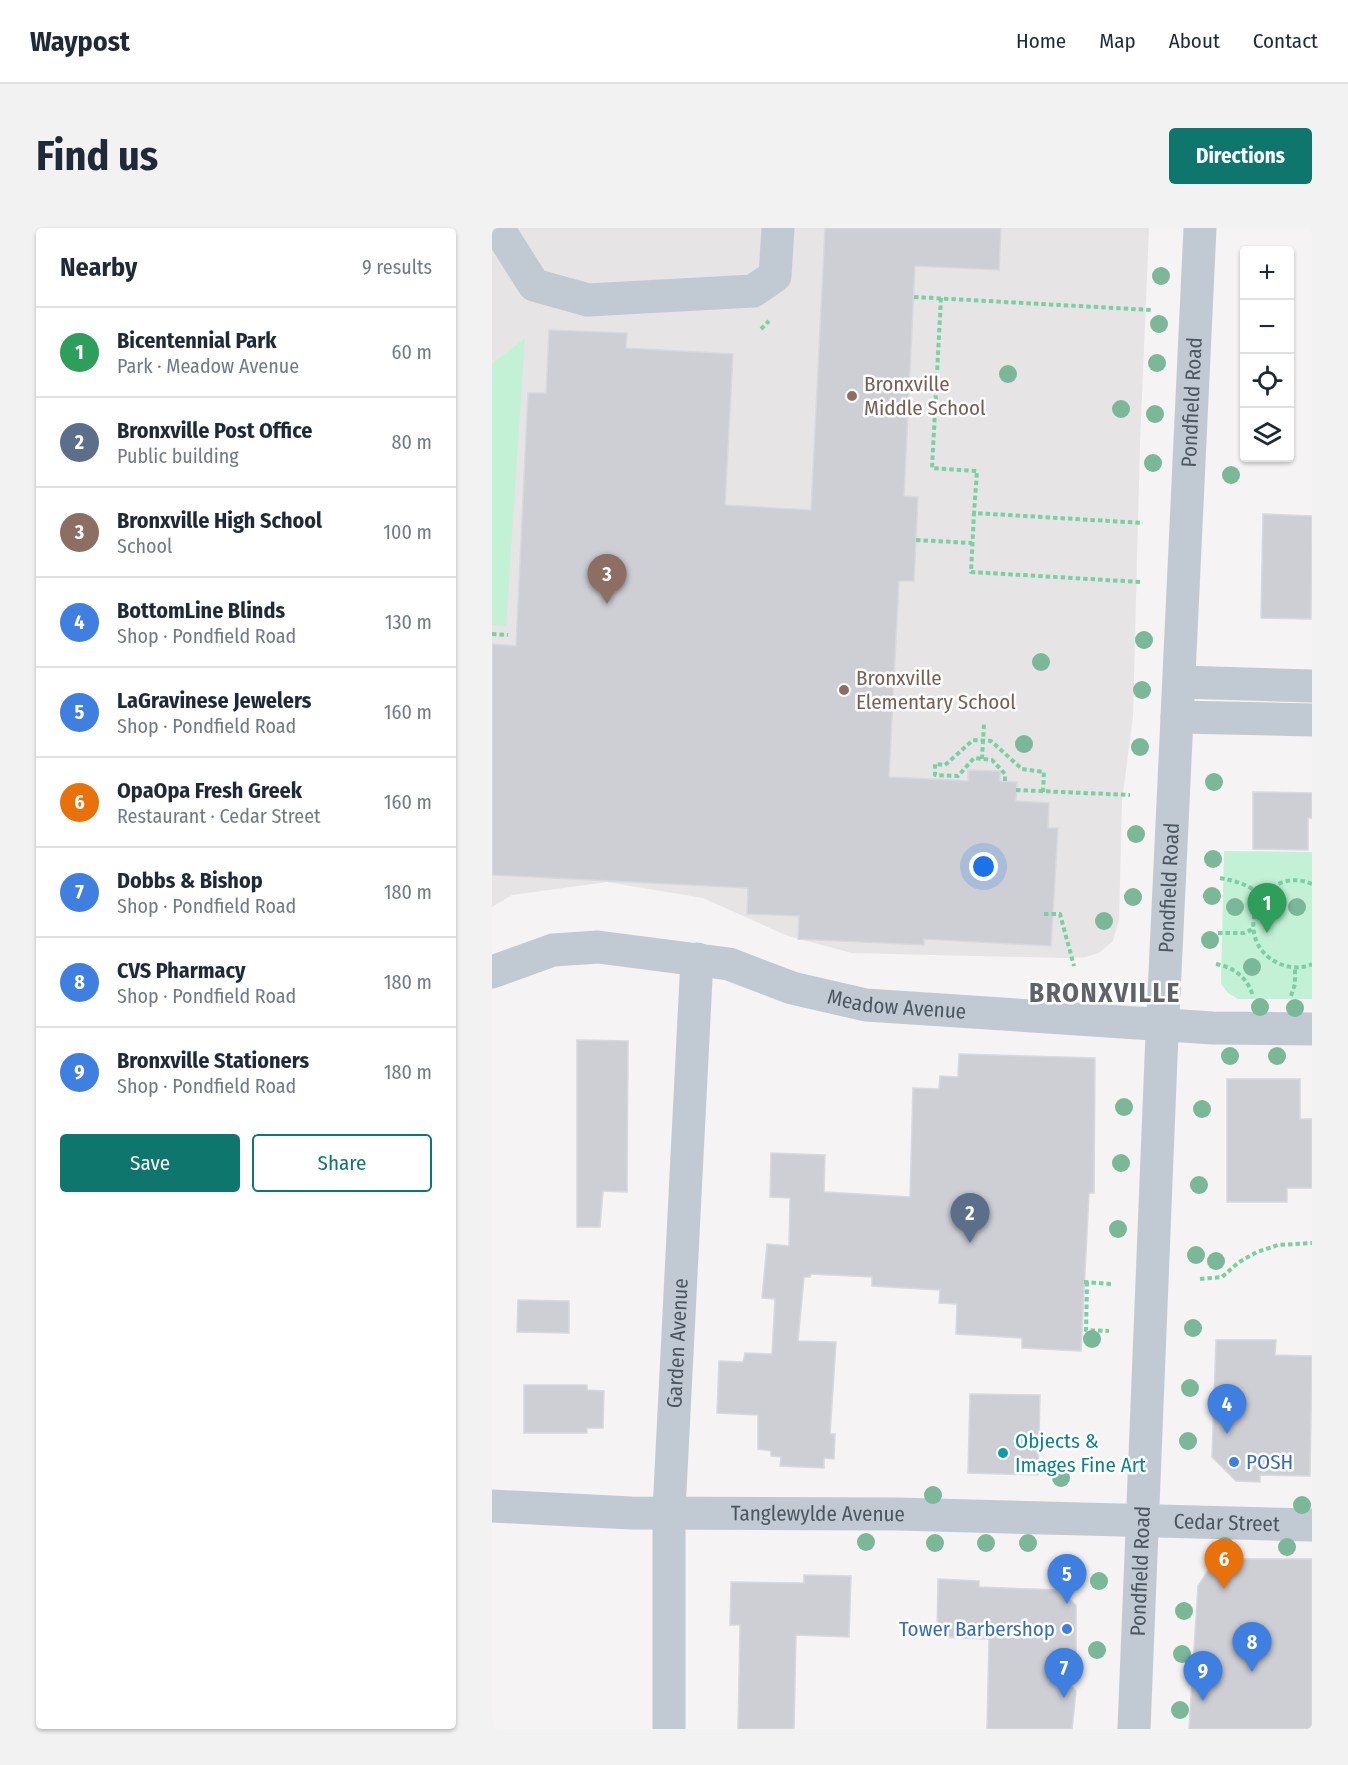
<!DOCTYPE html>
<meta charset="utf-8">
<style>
body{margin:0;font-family:"Fira Sans Condensed",sans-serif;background:#f2f2f3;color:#1f2937}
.controls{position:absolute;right:18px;top:18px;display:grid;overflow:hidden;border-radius:6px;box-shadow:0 2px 4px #0004}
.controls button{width:54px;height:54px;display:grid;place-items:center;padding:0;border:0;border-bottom:2px solid #e0e1e3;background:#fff;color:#1f2937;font:30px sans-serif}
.you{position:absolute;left:492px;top:639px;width:21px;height:21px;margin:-15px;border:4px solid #fff;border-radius:50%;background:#1a73e8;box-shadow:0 0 0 9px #1a73e833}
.badge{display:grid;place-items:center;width:39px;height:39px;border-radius:50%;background:#0f766e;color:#fff;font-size:20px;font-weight:700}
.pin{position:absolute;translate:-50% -50px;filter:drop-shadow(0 2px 3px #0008)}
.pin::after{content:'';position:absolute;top:32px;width:21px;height:18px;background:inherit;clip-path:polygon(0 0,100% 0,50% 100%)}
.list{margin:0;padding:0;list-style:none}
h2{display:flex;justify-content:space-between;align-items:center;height:78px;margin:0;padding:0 24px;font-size:26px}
h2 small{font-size:20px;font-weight:400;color:#747a83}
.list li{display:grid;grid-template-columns:39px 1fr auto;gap:18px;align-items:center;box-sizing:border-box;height:90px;padding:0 24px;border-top:2px solid #e0e1e3}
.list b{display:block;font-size:22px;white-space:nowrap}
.list p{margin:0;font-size:20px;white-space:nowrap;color:#747a83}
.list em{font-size:20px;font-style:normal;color:#747a83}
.actions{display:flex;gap:12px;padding:18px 24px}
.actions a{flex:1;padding:14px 0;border:2px solid #0f766e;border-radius:6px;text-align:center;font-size:21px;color:#0f766e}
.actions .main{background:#0f766e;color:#fff}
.icon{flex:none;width:33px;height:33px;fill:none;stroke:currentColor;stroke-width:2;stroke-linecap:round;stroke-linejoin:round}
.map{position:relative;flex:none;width:820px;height:1501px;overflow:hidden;border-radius:6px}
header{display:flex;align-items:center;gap:36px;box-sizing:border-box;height:84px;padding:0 30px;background:#fff;border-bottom:2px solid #e0e1e3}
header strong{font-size:28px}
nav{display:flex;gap:33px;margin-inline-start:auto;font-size:21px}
.intro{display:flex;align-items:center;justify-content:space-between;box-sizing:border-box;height:144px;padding:0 36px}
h1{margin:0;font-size:42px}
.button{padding:15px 27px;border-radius:6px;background:#0f766e;color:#fff;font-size:21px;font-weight:700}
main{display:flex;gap:36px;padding:0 36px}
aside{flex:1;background:#fff;border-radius:6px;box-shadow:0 2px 4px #0004}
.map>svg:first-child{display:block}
</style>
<header>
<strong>Waypost</strong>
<nav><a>Home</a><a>Map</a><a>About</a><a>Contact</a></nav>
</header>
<div class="intro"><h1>Find us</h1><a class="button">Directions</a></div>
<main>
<aside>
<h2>Nearby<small>9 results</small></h2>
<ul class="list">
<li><span class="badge" style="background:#2e9e5b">1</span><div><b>Bicentennial Park</b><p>Park · Meadow Avenue</p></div><em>60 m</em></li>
<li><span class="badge" style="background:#5c6f8a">2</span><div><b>Bronxville Post Office</b><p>Public building</p></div><em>80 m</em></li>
<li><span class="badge" style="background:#8d6e63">3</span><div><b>Bronxville High School</b><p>School</p></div><em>100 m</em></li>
<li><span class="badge" style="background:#3f7fe0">4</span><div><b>BottomLine Blinds</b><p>Shop · Pondfield Road</p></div><em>130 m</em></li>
<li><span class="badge" style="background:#3f7fe0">5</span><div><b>LaGravinese Jewelers</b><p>Shop · Pondfield Road</p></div><em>160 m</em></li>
<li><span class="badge" style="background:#e8710a">6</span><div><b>OpaOpa Fresh Greek</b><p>Restaurant · Cedar Street</p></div><em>160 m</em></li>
<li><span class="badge" style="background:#3f7fe0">7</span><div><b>Dobbs &amp; Bishop</b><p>Shop · Pondfield Road</p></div><em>180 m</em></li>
<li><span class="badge" style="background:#3f7fe0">8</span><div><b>CVS Pharmacy</b><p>Shop · Pondfield Road</p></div><em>180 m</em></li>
<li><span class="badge" style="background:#3f7fe0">9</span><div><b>Bronxville Stationers</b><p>Shop · Pondfield Road</p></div><em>180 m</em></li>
</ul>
<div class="actions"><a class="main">Save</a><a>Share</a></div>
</aside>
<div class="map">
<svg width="820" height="1501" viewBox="0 0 820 1501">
<rect width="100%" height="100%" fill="#f5f3f3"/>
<!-- education -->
<path fill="#e6e4e5" d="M0,0H657L648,215L641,488L630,573L627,692L621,713L607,725L593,729L574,730L360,725L296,708L211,670L115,654L20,667L0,679Z"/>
<!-- green -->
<path fill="#c3f1d5" d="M33,110L14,398L0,397V136Z
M732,623L820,624V771H746L736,765L729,756Z"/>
<!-- building -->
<path fill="#cdcfd5" stroke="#d7d9de" stroke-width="1.5" d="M333,0H509L507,42L423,38L412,268L426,269L422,353H407L397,549L476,553V542L508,543V553L525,554L524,573L557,575L556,600H566L559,718L432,711V717L306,711L307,688L255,686L256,660L0,647V416L24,418L36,165H54L57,102L135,105L134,120L241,126L233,277L319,282Z
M771,286L820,288L819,391L769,390Z
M761,564L820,565V590H816V622L761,621Z
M85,812L136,813L135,964L111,963L108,999H85Z
M467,826L603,830L602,965H597L589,1123L530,1120V1110L464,1106L465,1076L447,1075L448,1062L380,1058V1049L319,1046L318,1049H312L306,1113L344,1114L338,1206H343L342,1231L332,1230V1240L288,1238L289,1229L279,1228V1223L266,1221V1187L225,1185L227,1133L251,1134L253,1125L280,1126L283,1071L270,1070L275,1016L297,1018L298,970L278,969L279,925L333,927L332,964L418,969L421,860L447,861L448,848L466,849Z
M735,851H808V891H820V960H795V974H735Z
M26,1072L77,1073V1105L25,1104Z
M724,1112H784L783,1127L820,1128L818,1248L768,1247V1254L744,1253L720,1229Z
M32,1157H95V1162L112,1163L111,1200H95V1205H32Z
M478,1166L548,1167L546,1247L476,1245Z
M734,1331H820V1501H697L706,1358L717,1341Z
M312,1347L359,1348L357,1409L304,1407L302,1501H246L248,1397H238L239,1354L312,1355Z
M446,1351L487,1353V1359L567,1362L584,1377V1446L578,1456L584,1463L580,1501H495L497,1411L445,1409Z"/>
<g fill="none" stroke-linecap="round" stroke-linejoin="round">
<!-- path -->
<path stroke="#7ad0a6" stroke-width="4" stroke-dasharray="4.5 3" stroke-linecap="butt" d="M422,69L659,82
M449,70L440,240L485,243L482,285
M269,101L277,93
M424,312L480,315
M648,354L479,344L482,285L651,295
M0,406L16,407
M490,531L492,496
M513,553V546L500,532L482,530L466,548L443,547V536L453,537L481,512L499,513L530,541L552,544L551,564
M524,562L638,567
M728,650C745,653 757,657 770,668
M820,656C769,634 735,713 788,736C798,740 810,741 820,736
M552,686H568L582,738
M726,705H752L761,701
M724,736C742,739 757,751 761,769
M799,768L803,756V740
M708,1051L730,1049L747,1034L765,1024L786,1017L820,1015
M592,1054L619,1056
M595,1054L594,1102L617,1103"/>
<!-- minor -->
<g stroke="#c1cad2" stroke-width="33">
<path d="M6,0L42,57L96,72L261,63L283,48L286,0"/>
<path d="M687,454L820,458"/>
<path d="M685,489L820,492"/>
<path id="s1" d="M0,744L61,722L106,719L237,736L300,760L374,777L721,800L820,801"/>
<path id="s2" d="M0,1278L139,1285L405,1286L820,1297"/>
<path id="s3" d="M177,1501V1283L205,731"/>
<path id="s4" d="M642,1501L669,830L708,0"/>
</g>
</g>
<!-- trees -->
<g fill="#7bb799">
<circle cx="669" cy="48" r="9"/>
<circle cx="667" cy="96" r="9"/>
<circle cx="665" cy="135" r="9"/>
<circle cx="516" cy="146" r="9"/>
<circle cx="629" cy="181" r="9"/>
<circle cx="663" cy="186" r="9"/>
<circle cx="661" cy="235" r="9"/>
<circle cx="739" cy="247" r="9"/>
<circle cx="652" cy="412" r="9"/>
<circle cx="549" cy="434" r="9"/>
<circle cx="650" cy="462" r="9"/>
<circle cx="532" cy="516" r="9"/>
<circle cx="648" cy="519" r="9"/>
<circle cx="722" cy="554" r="9"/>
<circle cx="644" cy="606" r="9"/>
<circle cx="721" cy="631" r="9"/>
<circle cx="720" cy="668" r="9"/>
<circle cx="641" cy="669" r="9"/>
<circle cx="743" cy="679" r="9"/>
<circle cx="805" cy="679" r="9"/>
<circle cx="612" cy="693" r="9"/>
<circle cx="718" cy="712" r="9"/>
<circle cx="760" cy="739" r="9"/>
<circle cx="768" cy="779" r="9"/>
<circle cx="803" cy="780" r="9"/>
<circle cx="738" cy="828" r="9"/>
<circle cx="785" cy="828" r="9"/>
<circle cx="632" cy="879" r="9"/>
<circle cx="710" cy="881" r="9"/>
<circle cx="629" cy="935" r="9"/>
<circle cx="707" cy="957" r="9"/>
<circle cx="626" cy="1001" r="9"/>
<circle cx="704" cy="1027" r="9"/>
<circle cx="724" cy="1033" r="9"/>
<circle cx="701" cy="1100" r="9"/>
<circle cx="600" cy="1111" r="9"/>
<circle cx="698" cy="1160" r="9"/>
<circle cx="696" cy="1213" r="9"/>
<circle cx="569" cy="1250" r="9"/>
<circle cx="441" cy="1267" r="9"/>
<circle cx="810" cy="1277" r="9"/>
<circle cx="374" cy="1314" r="9"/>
<circle cx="443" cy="1315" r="9"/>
<circle cx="494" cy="1315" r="9"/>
<circle cx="536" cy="1315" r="9"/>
<circle cx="733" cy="1318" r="9"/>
<circle cx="795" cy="1319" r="9"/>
<circle cx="607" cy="1353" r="9"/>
<circle cx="692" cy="1383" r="9"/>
<circle cx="605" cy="1422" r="9"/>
<circle cx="690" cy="1426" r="9"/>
<circle cx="688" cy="1482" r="9"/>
</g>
<!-- markers -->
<g fill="#8d6e63" stroke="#fff" stroke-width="2">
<circle cx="360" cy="168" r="6"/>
<circle cx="352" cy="462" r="6"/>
</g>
<circle fill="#0f9aa8" stroke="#fff" stroke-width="2" cx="511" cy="1225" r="6"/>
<g fill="#3f7fe0" stroke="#fff" stroke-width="2">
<circle cx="742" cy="1234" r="6"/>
<circle cx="575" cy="1401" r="6"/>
</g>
<g text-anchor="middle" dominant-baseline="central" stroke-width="5" stroke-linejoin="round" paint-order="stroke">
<!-- education labels -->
<g font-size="21" fill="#785e54" stroke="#fff" text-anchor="start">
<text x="372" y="156">Bronxville<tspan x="372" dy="24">Middle School</tspan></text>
<text x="364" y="450">Bronxville<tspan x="364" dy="24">Elementary School</tspan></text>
</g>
<!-- street labels -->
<g font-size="21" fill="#4a5661" stroke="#fff">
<text stroke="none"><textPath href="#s4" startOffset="1328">Pondfield Road</textPath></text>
<text stroke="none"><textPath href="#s4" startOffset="842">Pondfield Road</textPath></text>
<text stroke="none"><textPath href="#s1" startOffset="416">Meadow Avenue</textPath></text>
<text stroke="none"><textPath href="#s3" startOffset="386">Garden Avenue</textPath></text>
<text stroke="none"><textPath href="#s2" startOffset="326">Tanglewylde Avenue</textPath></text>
<text stroke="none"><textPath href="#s2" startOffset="735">Cedar Street</textPath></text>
<text stroke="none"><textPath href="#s4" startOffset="158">Pondfield Road</textPath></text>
</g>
<!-- culture labels -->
<g font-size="21" fill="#0d838f" stroke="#fff" text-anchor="start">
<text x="523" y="1213">Objects &amp;<tspan x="523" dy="24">Images Fine Art</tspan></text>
</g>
<!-- shop labels -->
<g font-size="21" fill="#366cbe" stroke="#fff" text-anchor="start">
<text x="754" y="1234">POSH</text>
<text x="563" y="1401" text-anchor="end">Tower Barbershop</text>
</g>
<!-- district labels -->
<g font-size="27" font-weight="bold" letter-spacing="1.5" fill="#5f6368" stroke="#fff">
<text x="613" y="765">BRONXVILLE</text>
</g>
</g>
</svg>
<div class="controls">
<button>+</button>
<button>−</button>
<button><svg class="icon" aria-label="locate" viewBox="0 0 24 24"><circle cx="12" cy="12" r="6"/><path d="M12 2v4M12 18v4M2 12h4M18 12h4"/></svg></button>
<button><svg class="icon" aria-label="layers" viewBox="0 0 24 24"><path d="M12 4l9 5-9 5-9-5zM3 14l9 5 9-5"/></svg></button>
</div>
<div class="you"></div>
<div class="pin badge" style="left:775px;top:705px;background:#2e9e5b">1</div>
<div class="pin badge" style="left:478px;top:1015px;background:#5c6f8a">2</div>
<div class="pin badge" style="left:115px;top:376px;background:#8d6e63">3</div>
<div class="pin badge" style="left:735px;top:1206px;background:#3f7fe0">4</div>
<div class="pin badge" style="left:575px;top:1376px;background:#3f7fe0">5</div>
<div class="pin badge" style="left:732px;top:1361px;background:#e8710a">6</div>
<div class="pin badge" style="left:572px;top:1470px;background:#3f7fe0">7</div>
<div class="pin badge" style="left:760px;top:1444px;background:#3f7fe0">8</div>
<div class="pin badge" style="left:711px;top:1473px;background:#3f7fe0">9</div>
</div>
</main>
